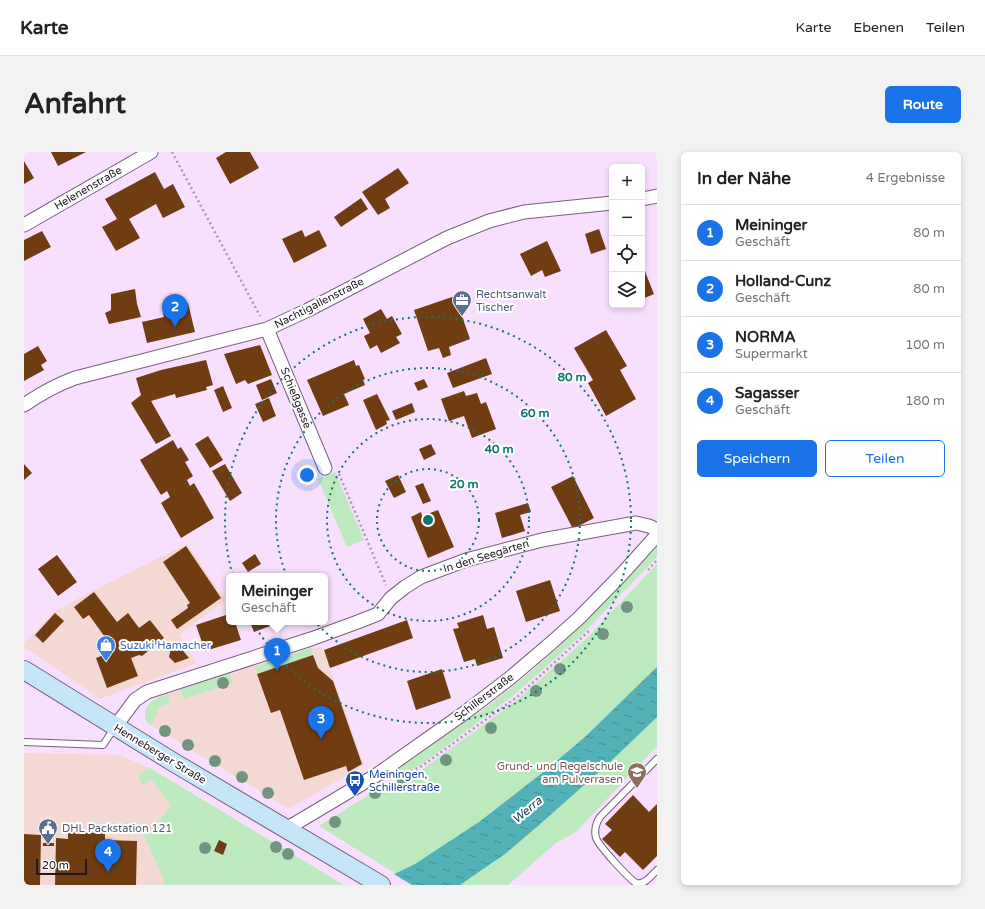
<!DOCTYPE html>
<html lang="de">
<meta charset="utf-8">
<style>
body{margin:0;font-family:"Varela Round",sans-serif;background:#f2f2f2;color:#222}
.controls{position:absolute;right:12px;top:12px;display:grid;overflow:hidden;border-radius:6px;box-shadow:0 2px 6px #0003}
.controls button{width:36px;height:36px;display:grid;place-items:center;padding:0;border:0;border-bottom:1px solid #e0e0e0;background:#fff;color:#222;font:20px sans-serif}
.scale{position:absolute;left:12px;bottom:10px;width:51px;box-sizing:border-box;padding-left:4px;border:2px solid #201722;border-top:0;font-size:11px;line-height:14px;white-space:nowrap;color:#201722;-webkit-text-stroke:3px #fff;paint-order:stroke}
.you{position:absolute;left:283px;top:323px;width:14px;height:14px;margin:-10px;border:3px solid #fff;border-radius:50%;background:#1a73e8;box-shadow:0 0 0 6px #1a73e833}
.badge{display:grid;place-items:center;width:26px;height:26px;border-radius:50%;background:#1a73e8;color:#fff;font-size:13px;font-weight:700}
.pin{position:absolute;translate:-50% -33px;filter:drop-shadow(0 1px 2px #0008)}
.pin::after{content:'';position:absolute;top:21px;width:14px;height:12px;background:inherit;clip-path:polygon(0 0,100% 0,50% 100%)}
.popup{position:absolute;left:202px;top:421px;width:102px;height:52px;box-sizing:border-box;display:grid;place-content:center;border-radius:6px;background:#fff;filter:drop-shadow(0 1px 3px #0005);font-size:13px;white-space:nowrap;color:#767676}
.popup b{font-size:15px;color:#222}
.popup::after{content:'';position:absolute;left:50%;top:100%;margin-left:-8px;border:8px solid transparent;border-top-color:#fff}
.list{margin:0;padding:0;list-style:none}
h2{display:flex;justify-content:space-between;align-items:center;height:52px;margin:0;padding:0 16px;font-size:17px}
h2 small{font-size:13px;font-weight:400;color:#767676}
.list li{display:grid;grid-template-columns:26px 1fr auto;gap:12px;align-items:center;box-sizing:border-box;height:56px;padding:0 16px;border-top:1px solid #e0e0e0}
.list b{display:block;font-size:15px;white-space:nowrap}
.list p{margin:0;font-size:13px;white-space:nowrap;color:#767676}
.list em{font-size:13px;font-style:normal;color:#767676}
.actions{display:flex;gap:8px;padding:12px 16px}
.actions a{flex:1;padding:9px 0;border:1px solid #1a73e8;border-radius:6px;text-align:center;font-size:14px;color:#1a73e8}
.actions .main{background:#1a73e8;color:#fff}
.icon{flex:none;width:22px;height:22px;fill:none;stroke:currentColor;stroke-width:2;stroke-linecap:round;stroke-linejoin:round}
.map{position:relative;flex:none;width:633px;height:733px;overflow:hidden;border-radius:6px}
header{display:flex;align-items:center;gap:24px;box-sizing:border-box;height:56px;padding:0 20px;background:#fff;border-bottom:1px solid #e0e0e0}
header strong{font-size:19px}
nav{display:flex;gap:22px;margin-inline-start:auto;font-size:14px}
.intro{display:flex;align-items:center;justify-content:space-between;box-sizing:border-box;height:96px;padding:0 24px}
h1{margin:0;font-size:28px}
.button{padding:10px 18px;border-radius:6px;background:#1a73e8;color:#fff;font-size:14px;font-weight:700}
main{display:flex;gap:24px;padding:0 24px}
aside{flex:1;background:#fff;border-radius:6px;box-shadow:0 2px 6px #0003}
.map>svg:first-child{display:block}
</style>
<header>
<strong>Karte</strong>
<nav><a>Karte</a><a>Ebenen</a><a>Teilen</a></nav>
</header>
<div class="intro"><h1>Anfahrt</h1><a class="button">Route</a></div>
<main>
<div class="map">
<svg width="633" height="733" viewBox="0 0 633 733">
<defs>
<pattern id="water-ripples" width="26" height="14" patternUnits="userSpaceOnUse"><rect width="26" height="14" fill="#51b1b7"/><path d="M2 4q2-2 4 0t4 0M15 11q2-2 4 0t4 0" fill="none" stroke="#438f94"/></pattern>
</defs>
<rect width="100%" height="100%" fill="#f8dffd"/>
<!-- commercial -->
<path fill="#f3d8d4" d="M163,392L202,448L155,483L173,511L76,547L0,495V491L31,459L67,440Z
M298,495L340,613L265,657L123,571L127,550L136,545L286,496Z
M0,601L95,603L126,616L217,671L168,733H0Z"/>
<!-- green -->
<path fill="#bceabe" d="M311,320L340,388L323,395L294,327Z
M633,395V405L559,482L490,543L397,613L362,627L361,626C409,592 459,560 504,522C550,483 591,439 633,395Z
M633,412V594L552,680L532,691L484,733H390L295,674L359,634L396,619L492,549L564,485Z
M287,496L289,503L233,522L231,515Z
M206,521L209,531L160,547L156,538Z
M144,542L146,551L135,555L128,573L123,571C116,553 129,547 144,542Z
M126,616L320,733H138L141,731L120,682L127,681L147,653L127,627L118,633L115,626C117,621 120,618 126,616Z"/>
<!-- water -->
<path fill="url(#water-ripples)" d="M633,515V565L584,612L515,673L481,702L436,733H348L391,712L455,670L522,618L562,584Z"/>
<!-- pier -->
<path fill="#f8dffd" d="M368,721L388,733H346L347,731Z"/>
<!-- building -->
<path fill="#703c12" d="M27,0H62L34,14Z
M202,0H226L235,16L206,32L192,6Z
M0,9L10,26L0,32Z
M374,16L385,31L361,47L366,56L354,63L338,40Z
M131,20L140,37L149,32L161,55L139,66L132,52L105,67L116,86L92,99L78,75L93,67L81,47Z
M337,46L344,57L317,75L310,65Z
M575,77L582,97L567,102L561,82Z
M278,78L281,85L295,78L303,94L270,111L258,87Z
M18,79L27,95L0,109V88Z
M523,89L537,119L521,125L518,118L507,124L496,102Z
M618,112L630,142L618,147Z
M111,137L113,152L117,165L85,172L81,161L87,158V142Z
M431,144L446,187L425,195L427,203L419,206L415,196L404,199L390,158Z
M164,151L171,180L123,191L118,170L140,165L139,161L144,159V156Z
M357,157L363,167L368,164L378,182L372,185L376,191L357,201L353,193L346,197L340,184L346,181L339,167Z
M582,178L603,214L596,218L612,247L582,264L564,231L569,228L550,196Z
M236,193L248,223L224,232L221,228L212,232L200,202Z
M14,194L23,209L17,213L20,218L0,229V202Z
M462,206L468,222L429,236L423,221Z
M182,208L189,233L182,235L183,238L152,246L151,242L127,249L147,284L132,292L107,251L117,243L112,226L137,218Z
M330,208L332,214L335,213L341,227L339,228L341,233L320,242L325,253L299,264L283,228Z
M247,227L253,241L238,248L232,233Z
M400,227L404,235L394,239L390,231Z
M199,234L208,256L199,260L190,238Z
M440,239L442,244L453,241L457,252L462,250L472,277L448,286L440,264L425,269L417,247Z
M353,242L366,268L362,269L363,272L352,278L339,248Z
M245,246L252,264L239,270L231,252Z
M388,251L391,260L372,268L368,259Z
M184,284L199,308L186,316L171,292Z
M149,288L154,297L157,295L165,308L161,310L169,324L163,328L166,334L170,331L190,366L157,386L137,351L146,345L143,339L137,343L116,308Z
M407,292L412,302L400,308L395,297Z
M0,312L8,321L0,328Z
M201,312L218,341L206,349L188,319Z
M374,323L382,340L370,346L361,329Z
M549,324L570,366L549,377L527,335Z
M399,331L407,349L399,352L391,334Z
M504,351L507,360L496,363L501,379L478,386L471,361Z
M414,358L430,395L404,406L387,365L397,360L398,364Z
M162,394L197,446L153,477L147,468L164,456L163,453L166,451L139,410Z
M231,402L237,412L224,420L218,411Z
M33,403L53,430L34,444L14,417Z
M526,428L536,459L502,470L492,439Z
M70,440L93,470L104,461L115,476L126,468L140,486L118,504L115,503L107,506L114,524L83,536L72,506L91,499L65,463L59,467L50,455Z
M31,461L40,469L19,491L11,483Z
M205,462V470H211L217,488L181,499L172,473Z
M459,463L463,477L470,475L479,506L453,514L451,507L440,510L429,477L435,476L433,471Z
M383,468L389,486L306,516L300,498Z
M226,470H257L230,480Z
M151,489L165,506L151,511L145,505L148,491Z
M289,503L294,516L309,529L338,612L324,620L322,614L280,628L256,558L247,561L233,522Z
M418,517L427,546L392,558L383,529Z
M609,643L625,660L633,652V704L619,718L601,700L596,705L578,687L588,678L581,672Z
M44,680L81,681V688L113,689L112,733H31L32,686L44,687Z
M0,682L17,683L16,733H0Z
M195,688L203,692L199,703L190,699Z
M19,691H30V694H19Z"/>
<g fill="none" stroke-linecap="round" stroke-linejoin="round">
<!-- lane casing -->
<g stroke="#76617a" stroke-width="8">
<path id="lane" d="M0,590L79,593L91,575
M633,607L576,665C572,671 570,678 572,686C575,694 604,726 612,731C621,733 627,724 633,718"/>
</g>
<!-- street casing -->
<g stroke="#76617a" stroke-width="15">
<path id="street" d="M618,47L633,44
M0,73L127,0
M243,177L301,316
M0,253C16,242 32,233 51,226L243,177L284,158L423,86L465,69L500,60L588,51
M91,575L111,548L123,540L287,487L331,471L354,462L367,446L381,435L397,425L442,408L518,388L612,371L625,374L633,378
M262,677L351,624L439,562L486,526L526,492L555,466L598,422L633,383"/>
</g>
<!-- secondary casing -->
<g stroke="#76617a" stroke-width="20">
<path id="secondary" d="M0,518L149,610L357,733"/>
</g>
<!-- path -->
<path stroke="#aa97ae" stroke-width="2.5" stroke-dasharray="2 3" stroke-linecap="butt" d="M148,0L236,164
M315,322L362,433
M624,418L633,408
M387,619L398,614L493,545L565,479"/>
<!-- lane -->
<use href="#lane" stroke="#fff" stroke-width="6"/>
<!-- street -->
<use href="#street" stroke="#fff" stroke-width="13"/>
<!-- secondary -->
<use href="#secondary" stroke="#c5e6f8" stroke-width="18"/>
</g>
<!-- trees -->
<g fill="#729581">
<circle cx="603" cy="455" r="6"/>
<circle cx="579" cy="482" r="6"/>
<circle cx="536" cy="517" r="6"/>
<circle cx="199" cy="531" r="6"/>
<circle cx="512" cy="539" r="6"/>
<circle cx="467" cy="576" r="6"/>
<circle cx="141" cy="579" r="6"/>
<circle cx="164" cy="593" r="6"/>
<circle cx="422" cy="608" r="6"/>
<circle cx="191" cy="609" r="6"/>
<circle cx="218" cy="625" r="6"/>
<circle cx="379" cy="629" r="6"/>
<circle cx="244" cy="641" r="6"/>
<circle cx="351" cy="641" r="6"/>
<circle cx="311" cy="670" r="6"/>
<circle cx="252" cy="695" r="6"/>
<circle cx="181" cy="696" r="6"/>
<circle cx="264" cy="702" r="6"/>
</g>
<!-- distance rings -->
<g fill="none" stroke="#0f766e" stroke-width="2" stroke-dasharray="2 4">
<circle cx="404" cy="368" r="51"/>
<circle cx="404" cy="368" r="101"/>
<circle cx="404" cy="368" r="152"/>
<circle cx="404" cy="368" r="203"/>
</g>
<!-- icons -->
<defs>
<g id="office-pin" transform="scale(1)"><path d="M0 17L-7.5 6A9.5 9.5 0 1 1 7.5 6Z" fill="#5c6f8a" stroke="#fff"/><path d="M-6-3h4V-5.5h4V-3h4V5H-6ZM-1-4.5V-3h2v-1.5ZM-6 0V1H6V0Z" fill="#fff"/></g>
<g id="shop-pin" transform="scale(1)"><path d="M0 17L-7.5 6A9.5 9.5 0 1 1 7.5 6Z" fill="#3f7fe0" stroke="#fff"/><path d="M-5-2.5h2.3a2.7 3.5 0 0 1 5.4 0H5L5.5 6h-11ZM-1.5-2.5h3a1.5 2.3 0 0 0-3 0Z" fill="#fff"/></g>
<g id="school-pin" transform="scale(1)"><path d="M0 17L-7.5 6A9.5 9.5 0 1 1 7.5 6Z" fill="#8d6e63" stroke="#fff"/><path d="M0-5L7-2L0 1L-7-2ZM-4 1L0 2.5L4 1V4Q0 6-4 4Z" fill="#fff"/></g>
<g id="bus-pin" transform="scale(1)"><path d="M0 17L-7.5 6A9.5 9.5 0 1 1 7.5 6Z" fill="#1a4fb4" stroke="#fff"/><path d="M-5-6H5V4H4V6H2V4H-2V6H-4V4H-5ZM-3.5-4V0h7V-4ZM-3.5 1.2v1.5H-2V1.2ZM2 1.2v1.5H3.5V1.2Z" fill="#fff"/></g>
<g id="civic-pin" transform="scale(1)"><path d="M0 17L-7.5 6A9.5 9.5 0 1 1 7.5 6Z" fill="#5c6f8a" stroke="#fff"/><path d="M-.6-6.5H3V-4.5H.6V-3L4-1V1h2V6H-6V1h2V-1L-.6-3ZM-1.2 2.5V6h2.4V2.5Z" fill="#fff"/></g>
</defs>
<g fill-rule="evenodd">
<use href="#office-pin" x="438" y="148"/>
<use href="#shop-pin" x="82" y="493"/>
<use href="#school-pin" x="613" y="620"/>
<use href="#bus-pin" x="331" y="628"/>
<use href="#civic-pin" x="24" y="676"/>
</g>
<g text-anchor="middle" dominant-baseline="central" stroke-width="4" stroke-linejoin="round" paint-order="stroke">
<!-- street labels -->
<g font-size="11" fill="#201722" stroke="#fff">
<text transform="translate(64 36) rotate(-30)">Helenenstraße</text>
<text transform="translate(295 151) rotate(-27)">Nachtigallenstraße</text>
<text transform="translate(272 246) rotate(68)">Schießgasse</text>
<text transform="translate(462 404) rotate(-17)">In den Seegärten</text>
<text transform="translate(460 545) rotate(-37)">Schillerstraße</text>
<text transform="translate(136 602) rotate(31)">Henneberger Straße</text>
</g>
<!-- service labels -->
<g font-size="11" fill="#4e5e75" stroke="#fff" text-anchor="start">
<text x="452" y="142">Rechtsanwalt<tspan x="452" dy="13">Tischer</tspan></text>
<text x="38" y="676">DHL Packstation 121</text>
</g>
<!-- shop labels -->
<g font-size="11" fill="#366cbe" stroke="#fff" text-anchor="start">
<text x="96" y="493">Suzuki Hamacher</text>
</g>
<!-- education labels -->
<g font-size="11" fill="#785e54" stroke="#fff" text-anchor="end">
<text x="599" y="614">Grund- und Regelschule<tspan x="599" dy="13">am Pulverrasen</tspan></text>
</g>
<!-- transit labels -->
<g font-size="11" fill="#164399" stroke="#fff" text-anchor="start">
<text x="345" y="622">Meiningen,<tspan x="345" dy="13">Schillerstraße</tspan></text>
</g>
<!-- water labels -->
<g font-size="12" font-style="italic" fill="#1b474a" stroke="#fff">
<text transform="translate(503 658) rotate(-40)">Werra</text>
</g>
</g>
<circle cx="404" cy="368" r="6" fill="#0f766e" stroke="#fff" stroke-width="2"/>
<g font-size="12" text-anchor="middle" font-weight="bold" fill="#0f766e" stroke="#fff" stroke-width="4" stroke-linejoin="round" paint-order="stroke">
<text x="548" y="229">80 m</text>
<text x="511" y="265">60 m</text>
<text x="475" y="301">40 m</text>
<text x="440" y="336">20 m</text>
</g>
</svg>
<div class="controls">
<button>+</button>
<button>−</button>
<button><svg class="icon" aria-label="locate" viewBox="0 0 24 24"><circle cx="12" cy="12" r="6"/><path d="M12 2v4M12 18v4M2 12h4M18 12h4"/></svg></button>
<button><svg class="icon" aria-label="layers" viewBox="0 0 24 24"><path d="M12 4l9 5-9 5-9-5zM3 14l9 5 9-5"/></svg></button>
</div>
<div class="scale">20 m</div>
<div class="you"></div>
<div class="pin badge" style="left:253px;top:519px">1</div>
<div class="popup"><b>Meininger</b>Geschäft</div>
<div class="pin badge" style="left:151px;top:175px">2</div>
<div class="pin badge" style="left:297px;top:587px">3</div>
<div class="pin badge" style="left:84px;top:720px">4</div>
</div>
<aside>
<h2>In der Nähe<small>4 Ergebnisse</small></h2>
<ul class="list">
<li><span class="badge">1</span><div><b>Meininger</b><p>Geschäft</p></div><em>80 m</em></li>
<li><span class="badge">2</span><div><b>Holland-Cunz</b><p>Geschäft</p></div><em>80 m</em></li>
<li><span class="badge">3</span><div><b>NORMA</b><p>Supermarkt</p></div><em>100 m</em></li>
<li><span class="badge">4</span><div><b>Sagasser</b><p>Geschäft</p></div><em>180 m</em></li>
</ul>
<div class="actions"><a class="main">Speichern</a><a>Teilen</a></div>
</aside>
</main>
